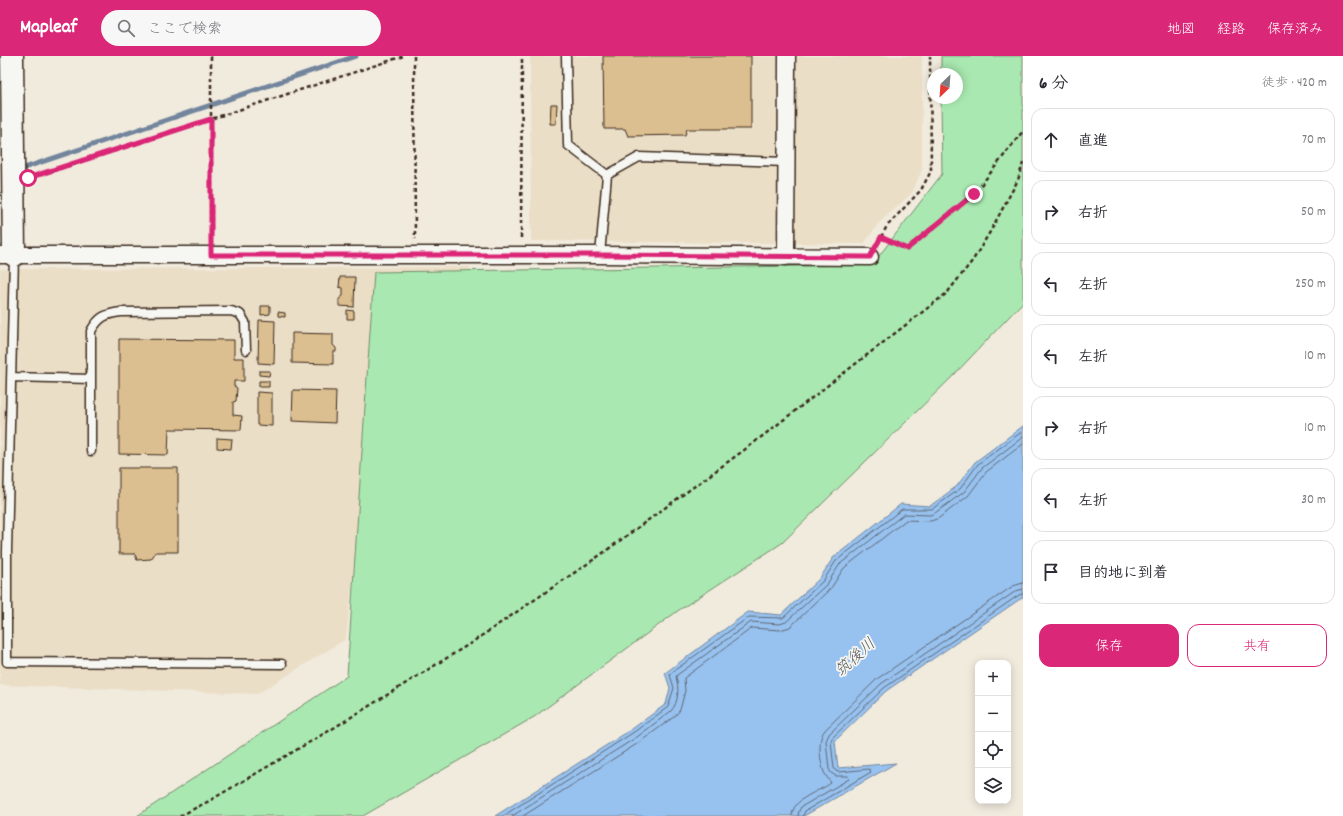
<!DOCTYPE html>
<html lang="ja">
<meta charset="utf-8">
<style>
body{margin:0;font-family:Dekko,"Klee One",sans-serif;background:#f7f7f7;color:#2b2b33}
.controls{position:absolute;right:12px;bottom:12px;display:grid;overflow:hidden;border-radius:8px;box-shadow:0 2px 10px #0003}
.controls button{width:36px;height:36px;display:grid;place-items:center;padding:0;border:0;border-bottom:1px solid #e1e1e2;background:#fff;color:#2b2b33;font:20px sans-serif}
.compass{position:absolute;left:927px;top:12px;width:36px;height:36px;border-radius:50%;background:#fff;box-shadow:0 2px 10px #0003;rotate:205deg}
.stop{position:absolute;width:12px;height:12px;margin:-9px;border:3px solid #db2777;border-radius:50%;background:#fff}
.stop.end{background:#db2777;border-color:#fff;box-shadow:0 1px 4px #0008}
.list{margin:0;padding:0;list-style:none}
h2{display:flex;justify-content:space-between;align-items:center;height:52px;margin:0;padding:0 16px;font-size:17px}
h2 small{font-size:13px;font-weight:400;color:#7c7c81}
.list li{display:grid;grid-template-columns:26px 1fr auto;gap:12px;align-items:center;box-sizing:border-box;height:64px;margin:0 8px 8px;padding:0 8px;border:1px solid #e1e1e2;border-radius:12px}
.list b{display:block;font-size:15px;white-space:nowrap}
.list em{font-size:13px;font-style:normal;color:#7c7c81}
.actions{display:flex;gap:8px;padding:12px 16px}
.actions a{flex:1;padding:9px 0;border:1px solid #db2777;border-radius:12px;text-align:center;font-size:14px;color:#db2777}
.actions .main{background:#db2777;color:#fff}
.icon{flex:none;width:22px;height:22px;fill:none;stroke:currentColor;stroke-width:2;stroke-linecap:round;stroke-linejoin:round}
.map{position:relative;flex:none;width:1023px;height:760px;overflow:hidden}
header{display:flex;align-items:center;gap:24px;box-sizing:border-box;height:56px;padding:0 20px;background:#db2777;color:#fff}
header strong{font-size:19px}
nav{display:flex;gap:22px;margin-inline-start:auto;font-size:14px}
.search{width:280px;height:36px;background:#f7f7f7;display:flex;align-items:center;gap:10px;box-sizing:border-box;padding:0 14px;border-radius:22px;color:#7c7c81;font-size:15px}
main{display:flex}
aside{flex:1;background:#fff}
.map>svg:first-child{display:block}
</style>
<header>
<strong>Mapleaf</strong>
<div class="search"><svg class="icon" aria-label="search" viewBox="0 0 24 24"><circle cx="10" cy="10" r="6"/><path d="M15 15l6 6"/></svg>ここで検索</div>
<nav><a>地図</a><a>経路</a><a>保存済み</a></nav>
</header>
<main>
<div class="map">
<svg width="1023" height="760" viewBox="0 0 1023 760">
<rect width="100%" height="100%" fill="#f1ebde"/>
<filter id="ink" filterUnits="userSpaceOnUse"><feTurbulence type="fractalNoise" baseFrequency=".025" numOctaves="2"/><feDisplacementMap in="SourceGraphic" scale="8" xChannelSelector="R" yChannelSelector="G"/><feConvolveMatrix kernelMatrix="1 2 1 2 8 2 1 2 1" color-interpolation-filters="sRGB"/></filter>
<g filter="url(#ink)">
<!-- built -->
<path fill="#ebdec7" d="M530,0H922V114L912,137L879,167L864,188L531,185Z
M470,211L460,418L365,415L346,583L257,638L0,629V213Z"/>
<!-- green -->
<path fill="#a9e9b1" stroke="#728a68" d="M941,0H1023V246L952,321L782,487L679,554L534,661L363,760H137L347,620L374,216L872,209L942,118L941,42H957V18H941Z"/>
<!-- water -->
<path fill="#97c2f0" stroke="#72859c" d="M1023,370V541L886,635L835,685L838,712L896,707L804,760H495L632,673L666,648L670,632L665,617L748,556L781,559L820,522L833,502L901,448L930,450L957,430L975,406Z"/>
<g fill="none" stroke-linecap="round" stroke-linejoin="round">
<!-- shore -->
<path stroke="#606772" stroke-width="1" d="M503,760L634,676L668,651L674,632L670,619L671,617L749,561L783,562L823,525L836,505L902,453H932L960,433L978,408L1023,375
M512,760L637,681L671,655C679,646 679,632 676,621L677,619L751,566L780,568L786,566L827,528L840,508L904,458L930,459L935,457L964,436L982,412L1023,381
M523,760L640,686L675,660L680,654L685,635L684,622L752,572L780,574L790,571L831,532L844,512L906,464L931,465L939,462L968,440L986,416L1023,388
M792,760C792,742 819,736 831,727C829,723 826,721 824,716C820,706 817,682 825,674L877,623L1013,530L1023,527
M798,760L799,755L801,751L849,723L848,720H836L831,717L829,713L826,685L829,678L881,628L1016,535L1023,533
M803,760L805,755L871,716L869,713L839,716L836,715L834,712L831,686L832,682L884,632L1019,539L1023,538"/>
<!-- stream -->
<path stroke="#72859c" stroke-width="5" d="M18,114L356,0"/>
</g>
<!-- building -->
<path fill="#dcbf90" stroke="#3b2a1e" d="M603,0H751V73H687L685,79L628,80L625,73H604Z
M551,48H557L556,68H550Z
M340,221H355L354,251L339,250V243L343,240V232L339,231Z
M261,250H270V258L261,259Z
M347,254L354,255V263H347Z
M278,256L285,257V261L278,260Z
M259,264L275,265L274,308L258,307Z
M292,277L333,278V289L336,292V296H333V308L292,307Z
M119,283L234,284V302H244V325H234V330L237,332L236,345L233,346V359L242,360L241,374L169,373L168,399L119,398Z
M259,315H270L269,320L259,319Z
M259,325H269V331H259Z
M293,334L336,335L335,367L292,365Z
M257,336L272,337V370L257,369Z
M217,382L232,383L231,393L217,392Z
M119,412H178V496H156L151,503L137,504L135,498H119Z"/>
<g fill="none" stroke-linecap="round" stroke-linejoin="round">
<!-- lane casing -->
<g stroke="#3b2a1e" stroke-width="11">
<path id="lane" d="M566,0L568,89L607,119L600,199
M607,119L639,101L786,106
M14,200L7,495V606L282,608
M11,321L91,323
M91,395V275C99,261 105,258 121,256L231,255L240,258L245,266L246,294"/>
</g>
<!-- street casing -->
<g stroke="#3b2a1e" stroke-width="19">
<path id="street" d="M0,199H600L870,201
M786,201L787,0"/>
</g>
<!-- secondary casing -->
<g stroke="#3b2a1e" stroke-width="25">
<path id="secondary" d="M12,0L14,199"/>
</g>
<!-- path -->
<path stroke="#3b2a1e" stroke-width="2.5" stroke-dasharray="4 3" stroke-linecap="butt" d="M211,0V183
M414,0L415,183
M33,121L404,0
M881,181L887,170L921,134L931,115L930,0
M521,182L522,0
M878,187L881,181L907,193L974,138L1023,75
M180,760L209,745L332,673L471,587L596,502L751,389L947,237L973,204L990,176L1018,124L1023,107"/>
<!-- lane -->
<use href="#lane" stroke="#f6f6f2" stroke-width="8"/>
<!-- street -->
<use href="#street" stroke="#f6f6f2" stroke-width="16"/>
<!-- secondary -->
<use href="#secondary" stroke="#f6f6f2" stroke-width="22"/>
</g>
</g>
<g fill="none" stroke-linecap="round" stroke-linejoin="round" filter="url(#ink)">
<!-- route -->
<path stroke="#db2777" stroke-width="5" d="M28,122L211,63V199H600L870,201L881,181L907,193L974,138"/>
</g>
<g text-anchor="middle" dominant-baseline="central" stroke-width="3.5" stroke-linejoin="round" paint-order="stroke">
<!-- water labels -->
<g font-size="16" font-style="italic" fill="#57585d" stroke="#f6f6f2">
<text transform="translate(856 602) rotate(-42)">筑後川</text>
</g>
</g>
</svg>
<div class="controls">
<button>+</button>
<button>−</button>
<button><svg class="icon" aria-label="locate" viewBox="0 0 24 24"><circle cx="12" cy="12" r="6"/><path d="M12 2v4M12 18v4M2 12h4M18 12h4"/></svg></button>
<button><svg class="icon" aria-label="layers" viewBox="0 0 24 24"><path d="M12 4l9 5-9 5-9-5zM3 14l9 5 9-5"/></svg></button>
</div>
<svg class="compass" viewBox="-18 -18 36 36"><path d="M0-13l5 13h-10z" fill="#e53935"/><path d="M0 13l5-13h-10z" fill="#7c7c81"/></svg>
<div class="stop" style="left:28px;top:122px"></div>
<div class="stop end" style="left:974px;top:138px"></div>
</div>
<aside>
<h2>6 分<small>徒歩 · 420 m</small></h2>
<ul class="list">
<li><svg class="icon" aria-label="ahead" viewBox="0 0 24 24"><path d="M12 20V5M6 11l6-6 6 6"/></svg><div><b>直進</b></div><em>70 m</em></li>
<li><svg class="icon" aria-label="right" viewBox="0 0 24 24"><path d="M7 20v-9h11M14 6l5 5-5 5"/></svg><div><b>右折</b></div><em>50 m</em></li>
<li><svg class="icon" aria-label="left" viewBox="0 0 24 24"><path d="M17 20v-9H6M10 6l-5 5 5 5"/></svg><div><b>左折</b></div><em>250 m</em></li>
<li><svg class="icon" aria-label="left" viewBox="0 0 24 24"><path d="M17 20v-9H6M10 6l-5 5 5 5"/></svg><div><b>左折</b></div><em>10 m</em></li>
<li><svg class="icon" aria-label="right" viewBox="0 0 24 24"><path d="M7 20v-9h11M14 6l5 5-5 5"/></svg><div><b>右折</b></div><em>10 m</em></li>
<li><svg class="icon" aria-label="left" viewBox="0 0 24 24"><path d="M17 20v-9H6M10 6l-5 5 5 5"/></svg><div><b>左折</b></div><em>30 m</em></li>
<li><svg class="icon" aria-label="arrive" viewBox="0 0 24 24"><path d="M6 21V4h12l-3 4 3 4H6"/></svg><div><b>目的地に到着</b></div></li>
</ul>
<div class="actions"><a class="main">保存</a><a>共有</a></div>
</aside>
</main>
